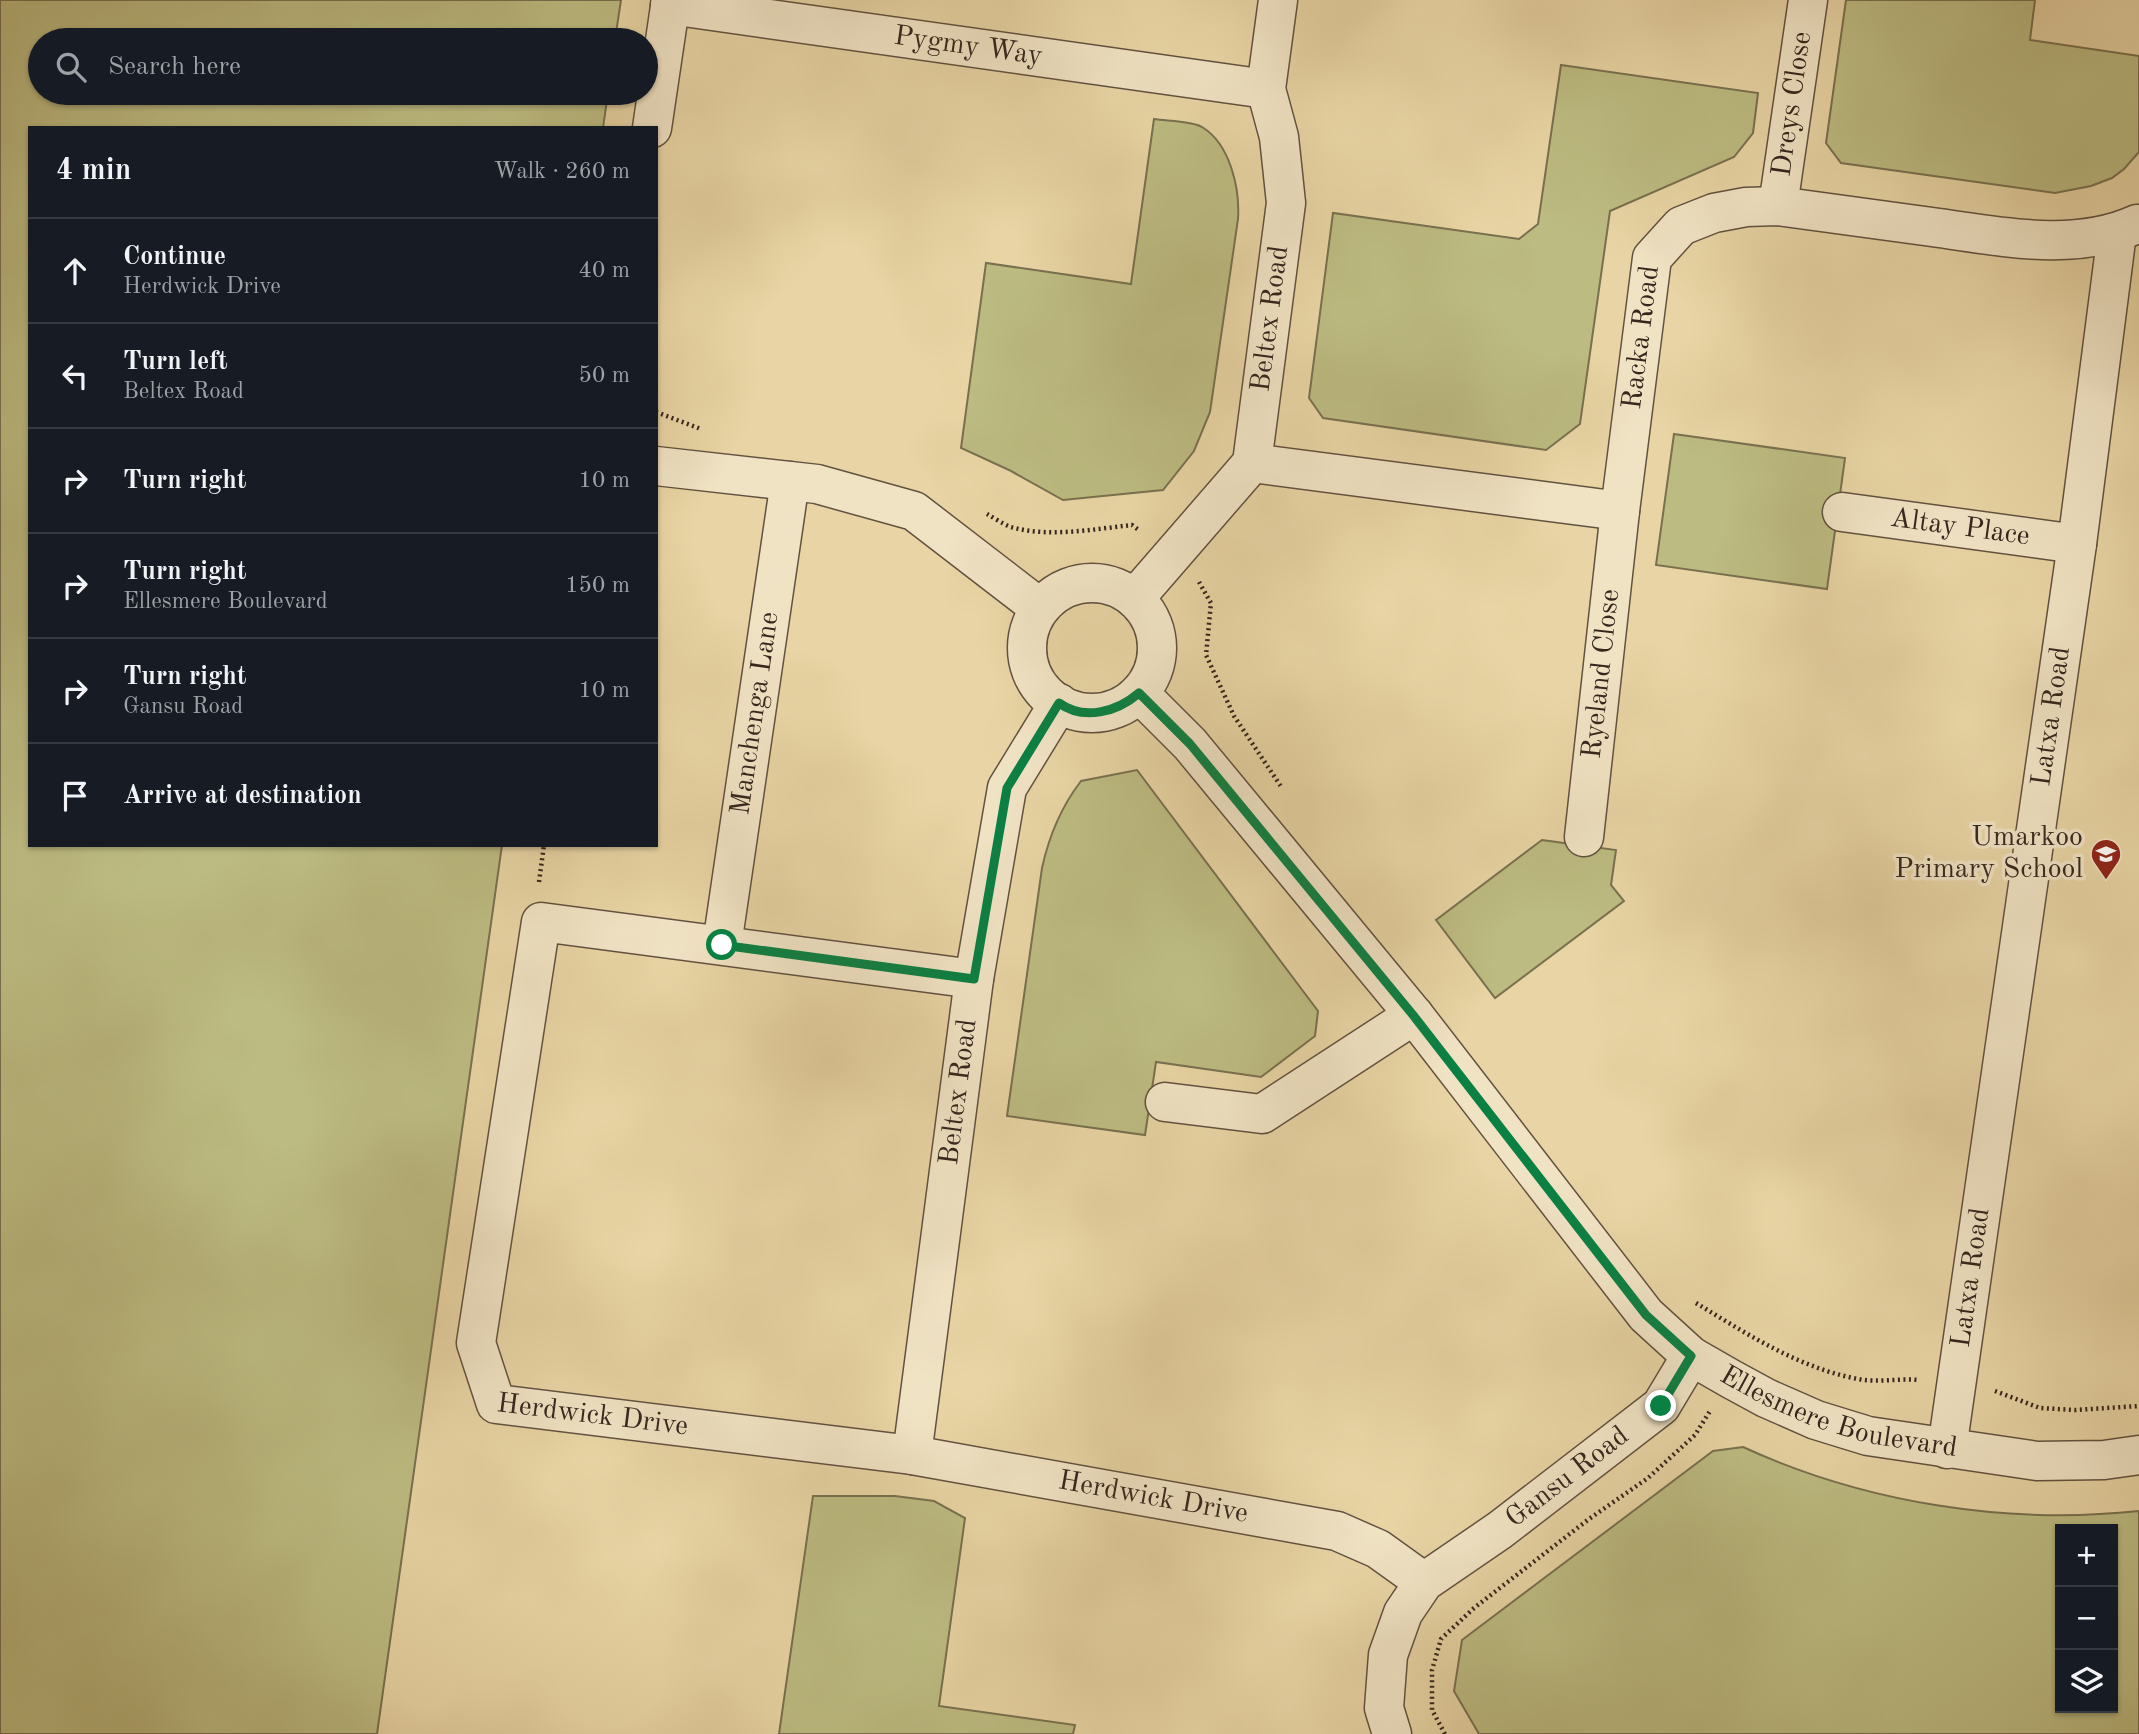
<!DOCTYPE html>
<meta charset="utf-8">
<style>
body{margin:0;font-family:"Old Standard TT",serif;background:#20242c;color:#f1f3f6}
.controls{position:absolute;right:21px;bottom:21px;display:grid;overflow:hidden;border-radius:0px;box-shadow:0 2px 5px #0004}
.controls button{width:63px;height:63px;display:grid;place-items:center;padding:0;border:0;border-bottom:2px solid #363941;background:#171b24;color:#f1f3f6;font:35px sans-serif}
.stop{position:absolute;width:21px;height:21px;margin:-16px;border:5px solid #0b8043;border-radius:50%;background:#fff}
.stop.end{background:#0b8043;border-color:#fff;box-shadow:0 2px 7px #0008}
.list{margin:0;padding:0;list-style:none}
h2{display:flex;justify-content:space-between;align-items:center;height:91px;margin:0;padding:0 28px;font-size:30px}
h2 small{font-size:23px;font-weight:400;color:#9ea1a6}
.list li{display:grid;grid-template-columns:46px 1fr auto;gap:21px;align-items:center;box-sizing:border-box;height:105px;padding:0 28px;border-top:2px solid #363941}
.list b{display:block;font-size:26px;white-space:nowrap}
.list p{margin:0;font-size:23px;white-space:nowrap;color:#9ea1a6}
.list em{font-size:23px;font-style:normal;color:#9ea1a6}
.icon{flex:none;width:38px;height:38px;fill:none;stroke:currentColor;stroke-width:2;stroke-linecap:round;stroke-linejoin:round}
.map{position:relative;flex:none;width:2139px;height:1734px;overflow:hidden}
.search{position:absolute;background:#171b24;box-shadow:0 2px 5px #0004;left:28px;top:28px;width:630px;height:77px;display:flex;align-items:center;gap:18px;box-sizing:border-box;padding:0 24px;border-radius:38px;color:#9ea1a6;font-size:26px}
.panel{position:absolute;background:#171b24;box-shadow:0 2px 5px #0004;left:28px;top:126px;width:630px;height:721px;border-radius:0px}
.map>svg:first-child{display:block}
</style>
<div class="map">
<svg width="2139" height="1734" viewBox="0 0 2139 1734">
<rect width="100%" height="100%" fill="#e8d4a4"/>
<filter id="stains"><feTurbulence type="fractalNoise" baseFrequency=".00286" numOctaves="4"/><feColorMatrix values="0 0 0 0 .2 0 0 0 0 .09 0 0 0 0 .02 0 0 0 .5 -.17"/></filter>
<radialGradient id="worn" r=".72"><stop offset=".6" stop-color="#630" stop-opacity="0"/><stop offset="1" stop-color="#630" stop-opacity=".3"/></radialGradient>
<!-- green -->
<path fill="#bcbb81" stroke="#797050" stroke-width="2" fill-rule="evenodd" d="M0,0H621L615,40H40V93H608L603,128H30V845H502L377,1734H0Z
M1846,0H2035L2030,40L2139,56V152L2124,169L2112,178L2091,186L2055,193L1841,163L1826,143Z
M1561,65L1758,93L1753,133L1734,157L1610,211L1580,424L1546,450L1323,418L1309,398L1333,213L1519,239L1538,224Z
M1154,119C1166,121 1192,121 1202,127C1230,144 1240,188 1238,219L1210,412L1194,451L1163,490L1063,500L1009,470L961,448L986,263L1131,284Z
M1674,434L1845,458L1827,589L1656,565Z
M1137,770L1318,1011L1315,1036L1261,1077L1156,1062L1145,1135L1007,1116L1042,868C1049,836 1061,807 1081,781Z
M1542,840L1616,850L1611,885L1624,901L1495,998L1436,920Z
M1743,1447C1865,1503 2006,1525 2139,1511V1734H1479L1454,1691L1462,1640L1713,1451ZM2060,1529H2113V1708H2060Z
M813,1496H895L934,1501L965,1518L939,1706L1075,1725L1073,1734H779Z"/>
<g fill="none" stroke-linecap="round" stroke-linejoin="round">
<!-- minor casing -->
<g stroke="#625240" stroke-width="41">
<g id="minor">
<path id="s1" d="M670,5L1266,89"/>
<path d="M652,128L671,0"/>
<path id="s2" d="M1778,206L1808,0"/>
<path id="s3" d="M1252,463L1620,511L1652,258L1681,226L1714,213L1746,207L1778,206C1829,213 1880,220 1932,227C1999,236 2073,253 2137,224"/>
<path d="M656,466L817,484L914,511L1040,608"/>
<path id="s4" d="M1842,512L2077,544"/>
<circle cx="1092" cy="648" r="65"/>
<path id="s5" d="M1135,598L1252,463L1286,203L1279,137L1266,89L1278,0"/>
<path id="s6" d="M1139,693L1190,744L1414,1015L1646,1315L1691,1356L1731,1379L1766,1398L1816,1420L1868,1436L2037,1461L2104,1460L2139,1455"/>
<path id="s7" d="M1584,837L1620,511"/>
<path id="s8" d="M722,945L790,481"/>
<path id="s9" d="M974,979L541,922L476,1343L496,1404L912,1455L1337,1531L1378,1549L1424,1582"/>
<path d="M1165,1102L1262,1114L1414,1015"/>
<path id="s10" d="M1947,1449L2077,544L2117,233"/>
<path id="s11" d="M912,1455L974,979L1007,788L1059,703"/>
<path id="s12" d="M1392,1734L1384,1708L1388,1655L1403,1613L1424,1582L1500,1530L1661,1406L1691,1356"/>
</g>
</g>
<!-- path -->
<path stroke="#36261e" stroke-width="4.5" stroke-dasharray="2 3.5" stroke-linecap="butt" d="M656,412L701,429
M987,514C994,518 1003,524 1011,527C1049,538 1094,529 1132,525L1140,531
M1199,582L1211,603L1206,655L1234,716L1282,788
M539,882L544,845
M1696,1303C1747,1334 1799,1368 1858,1379C1877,1383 1898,1378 1918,1380
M1995,1391L2040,1408L2075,1410L2139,1406
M1445,1734L1432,1710V1670L1441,1639L1474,1608L1589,1519L1648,1478L1695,1435L1710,1411"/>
<!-- minor -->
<use href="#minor" stroke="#f0e3c4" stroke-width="38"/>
</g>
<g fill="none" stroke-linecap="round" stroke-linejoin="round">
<!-- route -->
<path stroke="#0b8043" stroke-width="9" d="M722,945L974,979L1007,788L1059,703C1084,721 1117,712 1139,693L1190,744L1413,1015L1646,1315L1691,1356L1661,1406"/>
</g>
<!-- icons -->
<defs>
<g id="school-pin" transform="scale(1.575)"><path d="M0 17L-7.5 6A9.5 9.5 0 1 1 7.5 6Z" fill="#8f2418" stroke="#f0e3c4"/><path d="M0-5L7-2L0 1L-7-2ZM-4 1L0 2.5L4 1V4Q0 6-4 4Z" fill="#fff"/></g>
</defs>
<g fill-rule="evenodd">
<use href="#school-pin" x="2106" y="854"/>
</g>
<g text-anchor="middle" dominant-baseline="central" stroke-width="7" stroke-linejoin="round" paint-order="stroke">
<!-- street labels -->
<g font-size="28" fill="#36261e" stroke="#f0e3c4">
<text stroke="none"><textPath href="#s1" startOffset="301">Pygmy Way</textPath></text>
<text stroke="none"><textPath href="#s2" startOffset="103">Dreys Close</textPath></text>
<text stroke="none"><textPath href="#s5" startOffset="324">Beltex Road</textPath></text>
<text stroke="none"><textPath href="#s3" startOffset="546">Racka Road</textPath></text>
<text stroke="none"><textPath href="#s4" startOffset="119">Altay Place</textPath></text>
<text stroke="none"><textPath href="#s7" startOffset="164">Ryeland Close</textPath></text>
<text stroke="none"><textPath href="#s8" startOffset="234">Manchenga Lane</textPath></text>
<text stroke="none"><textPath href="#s10" startOffset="740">Latxa Road</textPath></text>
<text stroke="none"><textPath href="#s11" startOffset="366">Beltex Road</textPath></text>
<text stroke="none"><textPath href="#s10" startOffset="173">Latxa Road</textPath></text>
<text stroke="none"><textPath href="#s6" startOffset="1024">Ellesmere Boulevard</textPath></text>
<text stroke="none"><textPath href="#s9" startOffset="1024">Herdwick Drive</textPath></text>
<text stroke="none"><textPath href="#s12" startOffset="340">Gansu Road</textPath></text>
<text stroke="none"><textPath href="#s9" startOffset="1591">Herdwick Drive</textPath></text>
</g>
<!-- poi labels -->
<g font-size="28" fill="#36261e" stroke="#f0e3c4" text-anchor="end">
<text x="2083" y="838">Umarkoo<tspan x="2083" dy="32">Primary School</tspan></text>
</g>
</g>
<rect width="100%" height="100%" filter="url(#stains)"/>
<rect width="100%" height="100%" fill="url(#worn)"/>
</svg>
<div class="controls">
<button>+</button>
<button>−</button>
<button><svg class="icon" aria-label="layers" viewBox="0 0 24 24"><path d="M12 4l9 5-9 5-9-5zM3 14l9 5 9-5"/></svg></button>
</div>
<div class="stop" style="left:722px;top:945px"></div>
<div class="stop end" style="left:1661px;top:1406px"></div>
<div class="search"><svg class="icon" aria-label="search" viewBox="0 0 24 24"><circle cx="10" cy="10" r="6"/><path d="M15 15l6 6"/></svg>Search here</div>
<section class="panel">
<h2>4 min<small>Walk · 260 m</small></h2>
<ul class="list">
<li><svg class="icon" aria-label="ahead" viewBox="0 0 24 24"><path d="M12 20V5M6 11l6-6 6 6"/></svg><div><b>Continue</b><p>Herdwick Drive</p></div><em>40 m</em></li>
<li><svg class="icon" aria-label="left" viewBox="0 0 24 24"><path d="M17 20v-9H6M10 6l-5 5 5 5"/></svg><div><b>Turn left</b><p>Beltex Road</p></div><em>50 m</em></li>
<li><svg class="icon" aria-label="right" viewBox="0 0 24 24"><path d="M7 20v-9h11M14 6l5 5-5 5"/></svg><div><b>Turn right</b></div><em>10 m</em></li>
<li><svg class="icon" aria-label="right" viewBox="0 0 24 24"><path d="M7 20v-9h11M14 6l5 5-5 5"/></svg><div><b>Turn right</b><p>Ellesmere Boulevard</p></div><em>150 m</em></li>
<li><svg class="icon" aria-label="right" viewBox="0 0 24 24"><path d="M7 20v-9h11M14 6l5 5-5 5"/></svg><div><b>Turn right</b><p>Gansu Road</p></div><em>10 m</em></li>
<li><svg class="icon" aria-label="arrive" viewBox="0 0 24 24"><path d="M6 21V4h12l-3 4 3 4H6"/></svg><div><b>Arrive at destination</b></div></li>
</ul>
</section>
</div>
